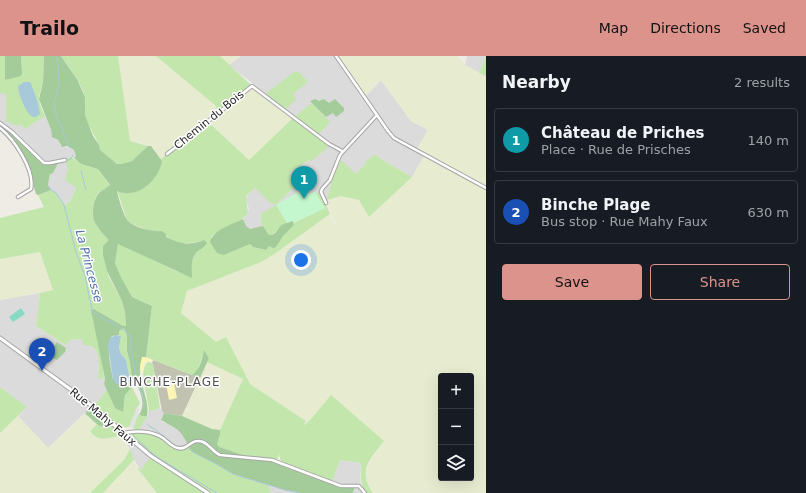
<!DOCTYPE html>
<meta charset="utf-8">
<style>
body{margin:0;font-family:"DejaVu Sans",sans-serif;background:#20242c;color:#f1f3f6}
.controls{position:absolute;right:12px;bottom:12px;display:grid;overflow:hidden;border-radius:4px;box-shadow:0 4px 16px #0002}
.controls button{width:36px;height:36px;display:grid;place-items:center;padding:0;border:0;border-bottom:1px solid #363941;background:#171b24;color:#f1f3f6;font:20px sans-serif}
.you{position:absolute;left:301px;top:204px;width:14px;height:14px;margin:-10px;border:3px solid #fff;border-radius:50%;background:#1a73e8;box-shadow:0 0 0 6px #1a73e833}
.badge{display:grid;place-items:center;width:26px;height:26px;border-radius:50%;background:#dc938c;color:#fff;font-size:13px;font-weight:700}
.pin{position:absolute;translate:-50% -33px;filter:drop-shadow(0 1px 2px #0008)}
.pin::after{content:'';position:absolute;top:21px;width:14px;height:12px;background:inherit;clip-path:polygon(0 0,100% 0,50% 100%)}
.list{margin:0;padding:0;list-style:none}
h2{display:flex;justify-content:space-between;align-items:center;height:52px;margin:0;padding:0 16px;font-size:17px}
h2 small{font-size:13px;font-weight:400;color:#9ea1a6}
.list li{display:grid;grid-template-columns:26px 1fr auto;gap:12px;align-items:center;box-sizing:border-box;height:64px;margin:0 8px 8px;padding:0 8px;border:1px solid #363941;border-radius:4px}
.list b{display:block;font-size:15px;white-space:nowrap}
.list p{margin:0;font-size:13px;white-space:nowrap;color:#9ea1a6}
.list em{font-size:13px;font-style:normal;color:#9ea1a6}
.actions{display:flex;gap:8px;padding:12px 16px}
.actions a{flex:1;padding:9px 0;border:1px solid #dc938c;border-radius:4px;text-align:center;font-size:14px;color:#dc938c}
.actions .main{background:#dc938c;color:#111}
.icon{flex:none;width:22px;height:22px;fill:none;stroke:currentColor;stroke-width:2;stroke-linecap:round;stroke-linejoin:round}
.map{position:relative;flex:none;width:486px;height:437px;overflow:hidden}
header{display:flex;align-items:center;gap:24px;box-sizing:border-box;height:56px;padding:0 20px;background:#dc938c;color:#111}
header strong{font-size:19px}
nav{display:flex;gap:22px;margin-inline-start:auto;font-size:14px}
main{display:flex}
aside{flex:1;background:#171b24}
.map>svg:first-child{display:block}
</style>
<header>
<strong>Trailo</strong>
<nav><a>Map</a><a>Directions</a><a>Saved</a></nav>
</header>
<main>
<div class="map">
<svg width="486" height="437" viewBox="0 0 486 437">
<rect width="100%" height="100%" fill="#efece5"/>
<!-- residential -->
<path fill="#dcdbdb" d="M241,0H338L365,41L381,24L411,65L428,74L417,93L426,97L412,121L381,103L375,98L356,118L332,123L327,146L325,152L294,167L293,165L285,167L250,173L246,170L243,163L248,156L249,153L246,143L248,138L320,80L229,9Z
M467,0H486L479,17L465,9Z
M0,37H6L20,68L25,73L45,60L51,74V78L55,83L58,84L60,89L74,94L76,100L74,102L71,101L76,131L70,146L64,149L56,137L51,134L48,130L50,118L44,107L0,67Z
M40,237L36,270L65,289L70,284L83,283L88,289L95,293L99,300L98,324L104,321L105,323L104,328L107,334L94,351L86,356L48,392L18,360L27,351L0,331V244Z
M160,352L164,357L161,362L162,366L170,369L182,377L188,389L181,393L138,375L148,360V356Z
M128,383L151,400L141,414L131,399L126,385Z
M340,404L361,407L360,420L361,429L358,430L365,437H353L355,430L342,429L332,426Z
M268,429L285,434L300,437H270V434Z"/>
<!-- construction -->
<path fill="#c1c3b0" d="M153,304L200,322L182,360L164,357L162,355L153,309L152,307Z"/>
<!-- farmland -->
<path fill="#e7ecd1" fill-rule="evenodd" d="M118,0H156L216,50L217,57L252,30L294,61L249,104L167,98L161,103L151,90L130,85Z
M220,0H241L229,9Z
M338,0H457L461,3L465,9L486,20V130L417,93L428,74L411,65L381,24L365,41Z
M424,100L486,133V437H428L426,436L425,437H373L366,425L365,418L372,402L384,385L374,377L312,362L306,366L250,328L216,286L181,257L187,235L261,206L293,185L330,158L333,167L337,168L331,159L327,144L341,140L359,144L369,161L412,121ZM441,320H471V422H441Z
M40,196L53,234L0,244V203Z
M207,306L243,323L220,374L212,373L182,360Z
M85,358L97,368L90,374L93,380L96,382L107,383L120,380L127,388L130,393L124,404L99,429L90,437H0V377L18,360L48,392Z
M134,404L138,413L157,437H103Z"/>
<!-- grass -->
<path fill="#c3e6ad" d="M0,0H5L6,24L22,17L21,0H44L43,26L39,40L40,48L45,60L25,73L20,68L17,70L6,65V38L0,37Z
M61,0H118L130,85L148,90C141,97 130,111 118,108C112,106 105,98 100,94C98,82 88,72 85,59C84,53 86,46 85,41C81,26 70,12 61,0Z
M156,0H220L252,30L217,57L216,50Z
M486,0V20L479,17Z
M294,16H299L308,26L293,38L296,43L285,54L265,38Z
M312,47L330,66L318,79L331,89L310,106L309,104L289,117L296,129L276,149L287,167L281,170L272,179H269L261,167V158L276,149L270,147L255,132L246,140L248,157C239,169 222,170 211,181L224,199L250,188L253,191L265,194L269,190L276,191L283,179L294,169V167L325,152L316,137L321,136L330,158L273,199L261,206L187,235L181,257L216,286L226,281L250,328L306,365L303,370L312,362L331,339L384,385C370,403 357,415 373,437H366C359,427 361,418 361,407L340,404L332,426L281,406L279,398L277,405L249,401L218,391L217,388L220,379V374L243,323L207,306L209,302L204,295L197,316L192,319L146,301L152,250L132,241L121,221L115,207L118,187L178,216L192,206L195,198L206,189L204,184C189,189 171,189 162,175L153,176L132,168L127,164L117,134L123,137H131L162,105L161,103L207,65L249,104L294,61Z
M375,98L381,103L412,121L369,161L359,144L341,140L327,144L332,123L341,104L356,118L366,107L365,106Z
M71,101L81,108L98,113L110,130C107,132 102,134 99,136C93,143 91,160 95,167C98,173 104,180 109,184L105,207L109,221L122,245L125,256L126,270H123L94,253L104,321L98,324C98,310 104,289 83,289L82,283L70,284L65,289L36,270L40,237L53,234L40,196L0,203V162L44,151L38,139L51,134L56,137L64,149L70,146L76,132L65,124L68,113L65,104Z
M124,272L127,280V295L130,307L132,323L130,324L126,304L121,298L119,290L121,281L119,279V275Z
M148,306L152,307L153,309L160,352L149,356C149,343 137,314 148,306Z
M0,331L27,351L0,377Z
M132,331L140,347L137,352L129,371L120,372L94,350L107,334L115,352L124,350L125,339Z
M138,358L140,360H148L138,375L159,380L173,390L181,393L187,390L193,396L218,409L233,418L268,429L270,434V437H157L138,413V411L141,414L151,400L131,381V378L136,374L133,372Z
M110,366L123,379L127,388L120,380C108,382 98,387 90,375L97,368L103,372Z
M130,393L134,404L131,407L103,437H90L124,404Z"/>
<!-- forest -->
<path fill="#a4cc9b" d="M5,0H21L22,17L21,20L5,24Z
M44,0H61L77,23L85,41V59L93,80L99,89L100,94L117,108H122L132,105L148,90H151L162,105C159,124 137,144 117,135C118,141 124,161 128,165C135,172 153,176 162,175L166,178V181C181,188 188,190 204,184L207,187C205,191 201,193 197,196C190,203 192,213 192,222L118,188L115,207L121,221L132,241L152,250L146,301H144C143,304 141,309 140,313C139,329 150,344 147,360H142L139,359C147,346 139,334 134,322L132,323L130,307L127,295V280L124,272L119,275V279L112,280C105,289 111,311 113,323L129,326L130,324L132,331L125,339L123,356L115,352L104,328L105,323L91,254L94,253L123,270H126L125,256L122,245L107,215L103,199V190L109,184C104,180 98,172 95,167C91,159 93,142 100,136C102,134 107,132 110,129L98,113L81,108L74,102L76,100L74,94L67,90L62,91L58,84L52,81L51,74L39,43L43,26Z
M315,43L319,45L324,43L329,47L335,43L344,52V55L336,61L333,57L326,61L310,45Z
M0,67L44,107L59,105L53,117L50,118L48,129L51,134L38,139L36,138L28,112L14,86L0,72Z
M243,163L246,170L250,173L263,170L269,179C276,180 277,172 282,169C285,167 289,166 293,165L294,169L283,180L276,191L273,192L269,190L266,194L253,191L250,188L224,199L217,197L210,186C214,173 231,169 243,163Z
M57,286L66,292L65,296L57,304L51,301L47,303L43,302V297L51,295Z
M204,294L209,302L200,322L192,319C200,314 202,303 204,294Z
M89,352H92L110,366L108,371C98,373 92,362 85,358Z
M164,357L182,360L212,373L220,374V379L217,388L219,391L249,401L265,403L341,430H355L353,437H300L285,434L233,418L218,409L193,396L187,390L188,389C180,372 176,373 161,364Z"/>
<!-- sand -->
<path fill="#fbf5b6" d="M142,301H144L153,304L152,306L148,305L145,307L142,318L140,310Z
M174,327L177,342L169,344L166,328Z"/>
<!-- park -->
<path fill="#c4f7cd" d="M303,133L306,137H311L315,136L325,152L294,167L293,165L287,167L276,149Z"/>
<!-- pitch -->
<path fill="#86dac3" d="M21,252L25,258L13,266L9,261Z"/>
<!-- parking -->
<path fill="#e2e2e2" d="M137,352L140,353L133,372L129,371Z"/>
<!-- water -->
<path fill="#a7c9da" d="M24,26H29L31,27C34,37 39,47 40,58L36,61H33C26,58 18,37 18,30Z
M116,279L121,280L119,291L121,298L126,304L130,324L129,326L116,328L113,323L108,290L110,282Z"/>
<g fill="none" stroke-linecap="round" stroke-linejoin="round">
<!-- stream -->
<path stroke="#a7c9da" stroke-width="1" d="M57,0L59,23V30L54,46L56,59L70,92
M60,107L71,103L73,99
M81,115L86,134
M48,130L51,134L56,137L64,149L76,196L85,220L92,254L94,257L126,275L131,281V293L135,317L143,342L144,352
M147,368C150,372 155,372 158,376C165,381 170,386 178,391L184,390
M133,377L134,380L152,397L160,403L217,437
M187,391L193,396L218,409L233,418L285,434L300,437"/>
<!-- minor casing -->
<g stroke="#a5a5a5" stroke-width="4.5">
<path id="minor" d="M336,0L388,75L394,82L486,132
M0,67L12,76L44,107H50L65,104
M0,72C14,83 35,114 31,133L18,141
M167,98L252,30L329,88L342,95
M326,147L321,136L322,133L330,124L340,99L377,59
M124,377C136,374 152,375 163,382C167,385 172,391 178,392C188,395 191,381 203,386C210,389 213,396 220,399L272,404L341,430H359L365,437"/>
</g>
<!-- tertiary casing -->
<g stroke="#a5a5a5" stroke-width="5">
<path id="tertiary" d="M0,282L81,341L151,400L208,437"/>
</g>
<!-- minor -->
<use href="#minor" stroke="#fff" stroke-width="2.5"/>
<!-- tertiary -->
<use href="#tertiary" stroke="#fff" stroke-width="3"/>
</g>
<g text-anchor="middle" dominant-baseline="central" stroke-width="3" stroke-linejoin="round" paint-order="stroke">
<!-- street labels -->
<g font-size="11" fill="#1e1e1e" stroke="#fff">
<text transform="translate(209 64) rotate(-39)">Chemin du Bois</text>
<text transform="translate(103 361) rotate(40)">Rue Mahy Faux</text>
</g>
<!-- water labels -->
<g font-size="12" font-style="italic" fill="#4f72a9" stroke="#fff">
<text transform="translate(89 210) rotate(75)">La Princesse</text>
</g>
<!-- neighbourhood labels -->
<g font-size="12" letter-spacing="1" fill="#515151" stroke="#fff">
<text x="170" y="326">BINCHE-PLAGE</text>
</g>
</g>
</svg>
<div class="controls">
<button>+</button>
<button>−</button>
<button><svg class="icon" aria-label="layers" viewBox="0 0 24 24"><path d="M12 4l9 5-9 5-9-5zM3 14l9 5 9-5"/></svg></button>
</div>
<div class="you"></div>
<div class="pin badge" style="left:304px;top:143px;background:#0f9aa8">1</div>
<div class="pin badge" style="left:42px;top:315px;background:#1a4fb4">2</div>
</div>
<aside>
<h2>Nearby<small>2 results</small></h2>
<ul class="list">
<li><span class="badge" style="background:#0f9aa8">1</span><div><b>Château de Priches</b><p>Place · Rue de Prisches</p></div><em>140 m</em></li>
<li><span class="badge" style="background:#1a4fb4">2</span><div><b>Binche Plage</b><p>Bus stop · Rue Mahy Faux</p></div><em>630 m</em></li>
</ul>
<div class="actions"><a class="main">Save</a><a>Share</a></div>
</aside>
</main>
